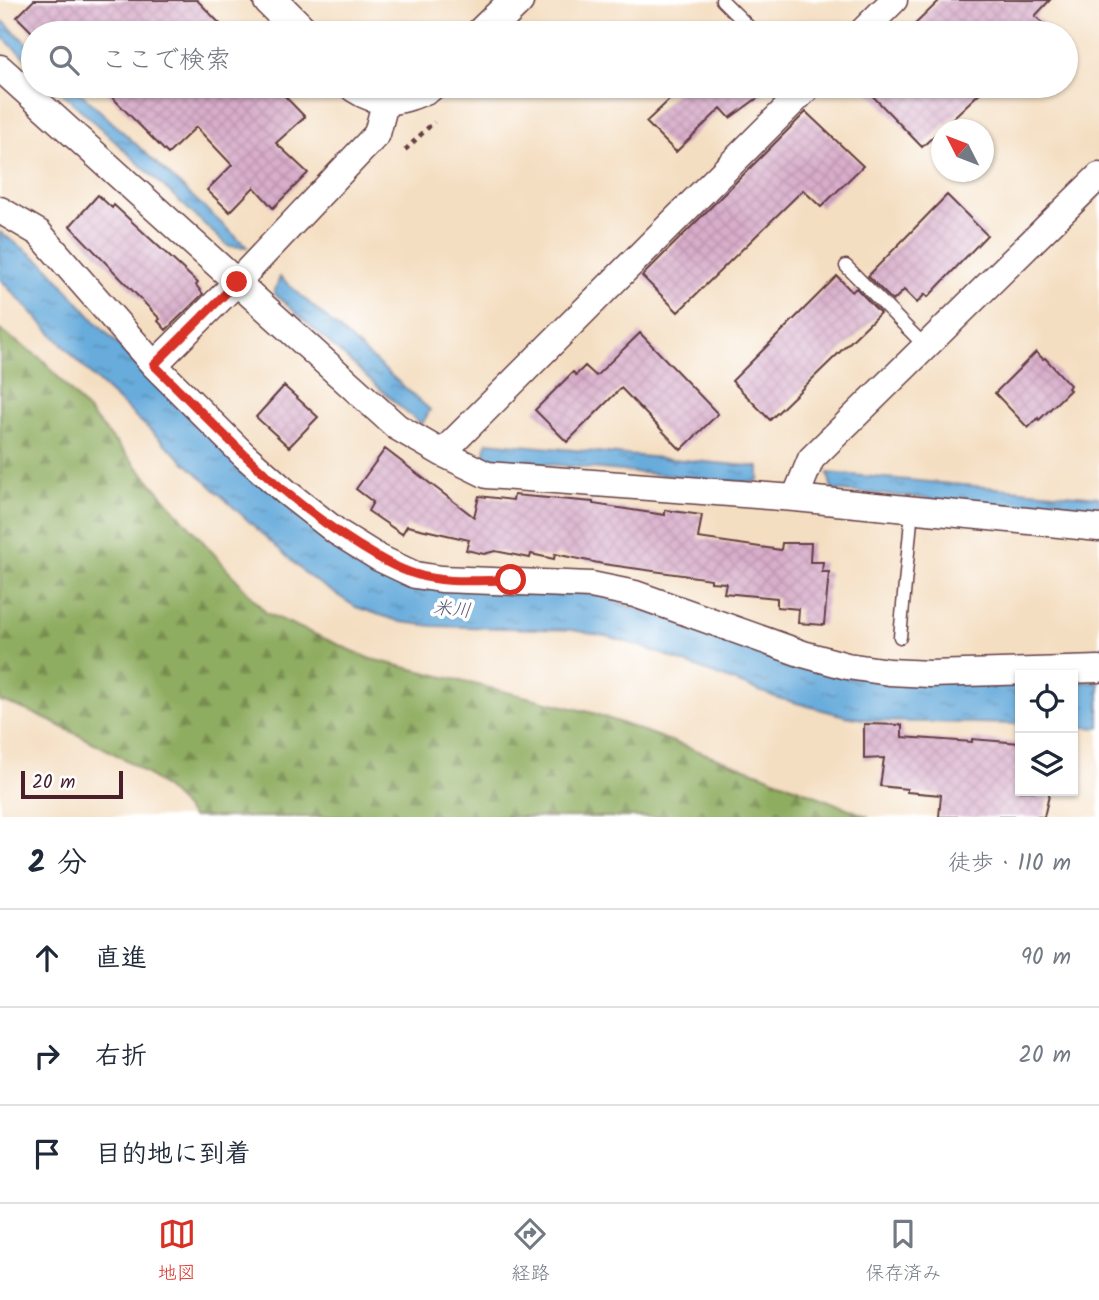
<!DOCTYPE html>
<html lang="ja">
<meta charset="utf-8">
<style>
body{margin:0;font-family:Kalam,"Klee One",sans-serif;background:#f6f6f7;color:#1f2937}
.controls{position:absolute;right:21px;bottom:21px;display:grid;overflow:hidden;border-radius:0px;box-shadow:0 2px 5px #0004}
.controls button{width:63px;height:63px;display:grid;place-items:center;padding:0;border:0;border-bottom:2px solid #e0e1e3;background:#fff;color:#1f2937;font:35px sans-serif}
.compass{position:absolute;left:931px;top:119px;width:63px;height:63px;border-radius:50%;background:#fff;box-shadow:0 2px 5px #0004;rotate:312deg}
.scale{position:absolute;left:21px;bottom:18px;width:102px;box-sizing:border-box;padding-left:7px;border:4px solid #4a1f2b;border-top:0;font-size:19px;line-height:24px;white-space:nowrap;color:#4a1f2b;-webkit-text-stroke:5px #fff;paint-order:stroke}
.stop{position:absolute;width:21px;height:21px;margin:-16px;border:5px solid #d93025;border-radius:50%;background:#fff}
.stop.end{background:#d93025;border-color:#fff;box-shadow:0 2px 7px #0008}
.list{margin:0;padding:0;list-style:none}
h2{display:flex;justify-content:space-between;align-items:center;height:91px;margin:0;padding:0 28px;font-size:30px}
h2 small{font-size:23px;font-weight:400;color:#747a83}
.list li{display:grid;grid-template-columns:46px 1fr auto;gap:21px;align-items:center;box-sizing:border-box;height:98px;padding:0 28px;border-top:2px solid #e0e1e3}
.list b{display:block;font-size:26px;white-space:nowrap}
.list em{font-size:23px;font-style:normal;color:#747a83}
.icon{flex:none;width:38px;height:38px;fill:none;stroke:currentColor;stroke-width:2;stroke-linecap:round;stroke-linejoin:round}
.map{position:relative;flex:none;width:1099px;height:817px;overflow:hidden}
.search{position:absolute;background:#fff;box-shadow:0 2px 5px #0004;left:21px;right:21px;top:21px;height:77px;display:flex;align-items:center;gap:18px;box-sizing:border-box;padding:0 24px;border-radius:38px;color:#747a83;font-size:26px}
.sheet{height:385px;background:#fff}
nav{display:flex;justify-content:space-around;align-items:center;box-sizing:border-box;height:98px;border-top:2px solid #e0e1e3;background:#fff;font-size:19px;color:#747a83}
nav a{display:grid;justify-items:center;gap:4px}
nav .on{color:#d93025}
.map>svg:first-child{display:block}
</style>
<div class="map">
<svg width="1099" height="817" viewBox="0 0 1099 817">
<defs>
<pattern id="forest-firs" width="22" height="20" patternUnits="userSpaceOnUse" patternTransform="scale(1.75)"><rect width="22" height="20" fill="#8fad60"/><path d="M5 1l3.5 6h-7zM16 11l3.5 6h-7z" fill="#778c4f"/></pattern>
<pattern id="water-ripples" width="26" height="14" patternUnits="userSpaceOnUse" patternTransform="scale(1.75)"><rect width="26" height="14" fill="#67acdc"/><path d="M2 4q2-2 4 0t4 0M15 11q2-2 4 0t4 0" fill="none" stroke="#578bb3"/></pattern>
<pattern id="building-cross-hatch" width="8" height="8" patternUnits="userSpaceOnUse" patternTransform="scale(1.75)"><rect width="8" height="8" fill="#d8adca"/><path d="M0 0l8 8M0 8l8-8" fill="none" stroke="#bb94ae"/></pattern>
</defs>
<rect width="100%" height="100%" fill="#fff"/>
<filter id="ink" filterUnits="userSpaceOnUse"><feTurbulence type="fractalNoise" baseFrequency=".0143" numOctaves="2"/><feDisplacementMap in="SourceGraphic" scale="14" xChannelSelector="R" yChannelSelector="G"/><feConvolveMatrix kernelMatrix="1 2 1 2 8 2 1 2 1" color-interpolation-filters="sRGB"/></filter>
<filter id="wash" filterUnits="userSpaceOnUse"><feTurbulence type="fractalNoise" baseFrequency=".00686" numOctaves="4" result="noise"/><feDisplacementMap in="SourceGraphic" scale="28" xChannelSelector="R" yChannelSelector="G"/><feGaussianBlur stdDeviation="1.57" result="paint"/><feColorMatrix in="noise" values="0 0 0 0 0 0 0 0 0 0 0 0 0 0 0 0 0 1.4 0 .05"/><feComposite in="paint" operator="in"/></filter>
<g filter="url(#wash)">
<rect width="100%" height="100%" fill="#f4dec1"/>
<!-- forest -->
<path fill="url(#forest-firs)" stroke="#6c6646" stroke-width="2" d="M0,330L43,360L266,613L371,659L593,713L762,774L869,817H192C160,775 116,753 70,731C47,719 25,708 0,701Z"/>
<!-- water -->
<path fill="url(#water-ripples)" stroke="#586684" stroke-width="2" d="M0,21L4,22L33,49V65L0,35Z
M55,86H73L247,247L228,246Z
M0,232L45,264L94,320L136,363L343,551L600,596L843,676L1020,680V724L875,721L845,716L778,698L646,648L610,637L572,630L433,626L401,622L356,607L308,576L96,380L0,279Z
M280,277L430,410L422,424L407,413L274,293Z
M487,442L759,467V479L750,483L484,458Z
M828,473L1099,497V513L832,490Z
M1073,681L1099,683V728L1073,726Z"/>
<g id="blocks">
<!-- building -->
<path fill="url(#building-cross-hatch)" d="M34,0H197L229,33H33L17,17Z
M940,0H1050L1035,16L1054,33H906Z
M101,86H275L305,117L276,143L308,173L273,208L254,187L230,212L207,190L232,165L196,127L168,154Z
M684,86H774L730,118L721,108L676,152L646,122Z
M863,86H987L922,147Z
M806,112L863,166L821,207L803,190L678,312L642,276Z
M98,195L112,208L114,205L198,283L196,285L203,294L166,330L158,321L160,319L70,226Z
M947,195L987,235L928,297L925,294L917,303L904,290L893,301L868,276Z
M837,276L852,292L856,288L880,313L770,420L732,381Z
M640,333L718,414L681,450L621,388L567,442L535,410L573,372L576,375L585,366L596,376Z
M1036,352L1043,359L1045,358L1070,385L1068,388L1070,390L1039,420L1038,418L1028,428L995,393Z
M284,386L318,417L289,447L256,417Z
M385,449L474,517L479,496L513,500L514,495L593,502V504L665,515V510L702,515L698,538L781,550L782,543H811L810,562H823L822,572H829L824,625L798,623L799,609L777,607V598L724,593L726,583L711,582V579L603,564L555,554L554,559L531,554L530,558L495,551L484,554L466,550L469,540L407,526L402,534L368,511L373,502L356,489Z
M864,724L902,725V737L972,742V739L1020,743V791H1050L1044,817H939L941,795L907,792V789L880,786L884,758L864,759Z"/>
</g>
</g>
<g filter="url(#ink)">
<use href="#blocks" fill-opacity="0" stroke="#643c42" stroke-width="2"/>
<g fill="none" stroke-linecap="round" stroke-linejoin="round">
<!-- service casing -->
<g stroke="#643c42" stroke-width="15">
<path id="service" d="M722,0L755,33
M846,266L925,346
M900,637L912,510"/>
</g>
<!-- minor casing -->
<g stroke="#643c42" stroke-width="29">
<path id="minor" d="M861,33L894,0
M0,68L397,427L442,453L487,475L795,498L1099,528
M0,210L39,233L154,365L244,455L286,492L337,532L379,558L415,575L441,579L591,585L635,594L803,654L847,666L889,672L930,674L1099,669
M154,365L237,282L377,134L386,99
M442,453L809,86
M795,498L811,459L1099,176"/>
</g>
<!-- tertiary casing -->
<g stroke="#643c42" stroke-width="36">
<path id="tertiary" d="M270,0L303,33
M483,33L517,0
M356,86C383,104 400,98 428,86"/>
</g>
<!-- path -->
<path stroke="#643c42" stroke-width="4.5" stroke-dasharray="5 5" stroke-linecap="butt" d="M313,86L322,95
M460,96L470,86
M405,150L434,122"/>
<!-- service -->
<use href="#service" stroke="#fff" stroke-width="12"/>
<!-- minor -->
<use href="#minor" stroke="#fff" stroke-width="26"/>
<!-- tertiary -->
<use href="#tertiary" stroke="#fff" stroke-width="33"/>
</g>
</g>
<g fill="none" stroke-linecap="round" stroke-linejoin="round" filter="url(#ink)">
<!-- route -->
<path stroke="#d93025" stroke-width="9" d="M237,282L154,365C218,428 280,497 358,545C376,556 395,568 415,574C444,584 480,580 511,580"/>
</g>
<g text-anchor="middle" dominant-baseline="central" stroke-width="7" stroke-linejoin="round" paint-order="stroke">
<!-- water labels -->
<g font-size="19" font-style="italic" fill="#565772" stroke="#fff">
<text transform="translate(452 610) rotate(6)">米川</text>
</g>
</g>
</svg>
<div class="controls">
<button><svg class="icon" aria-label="locate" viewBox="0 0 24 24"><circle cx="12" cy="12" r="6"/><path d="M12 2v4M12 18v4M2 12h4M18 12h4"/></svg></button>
<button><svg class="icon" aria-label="layers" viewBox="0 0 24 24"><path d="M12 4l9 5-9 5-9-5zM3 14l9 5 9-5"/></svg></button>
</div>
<svg class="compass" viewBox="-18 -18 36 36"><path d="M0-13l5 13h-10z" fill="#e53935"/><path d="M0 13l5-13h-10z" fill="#747a83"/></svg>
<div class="scale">20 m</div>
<div class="stop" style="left:511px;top:580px"></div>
<div class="stop end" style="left:237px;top:282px"></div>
<div class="search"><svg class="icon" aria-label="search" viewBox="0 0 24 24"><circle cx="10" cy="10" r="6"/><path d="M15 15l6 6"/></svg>ここで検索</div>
</div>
<section class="sheet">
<h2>2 分<small>徒歩 · 110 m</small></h2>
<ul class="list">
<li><svg class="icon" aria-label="ahead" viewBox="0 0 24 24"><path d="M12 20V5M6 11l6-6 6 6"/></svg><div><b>直進</b></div><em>90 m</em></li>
<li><svg class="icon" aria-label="right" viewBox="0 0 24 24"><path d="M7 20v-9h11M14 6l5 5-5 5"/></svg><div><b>右折</b></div><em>20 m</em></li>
<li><svg class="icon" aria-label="arrive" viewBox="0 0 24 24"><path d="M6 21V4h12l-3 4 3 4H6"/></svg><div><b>目的地に到着</b></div></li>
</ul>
</section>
<nav>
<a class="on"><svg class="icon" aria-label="map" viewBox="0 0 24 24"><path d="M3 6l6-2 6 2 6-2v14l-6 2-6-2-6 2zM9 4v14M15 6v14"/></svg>地図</a>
<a><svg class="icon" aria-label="directions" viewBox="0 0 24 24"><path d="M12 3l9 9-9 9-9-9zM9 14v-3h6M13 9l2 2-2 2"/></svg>経路</a>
<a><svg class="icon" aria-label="saved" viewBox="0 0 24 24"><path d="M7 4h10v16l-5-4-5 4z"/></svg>保存済み</a>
</nav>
